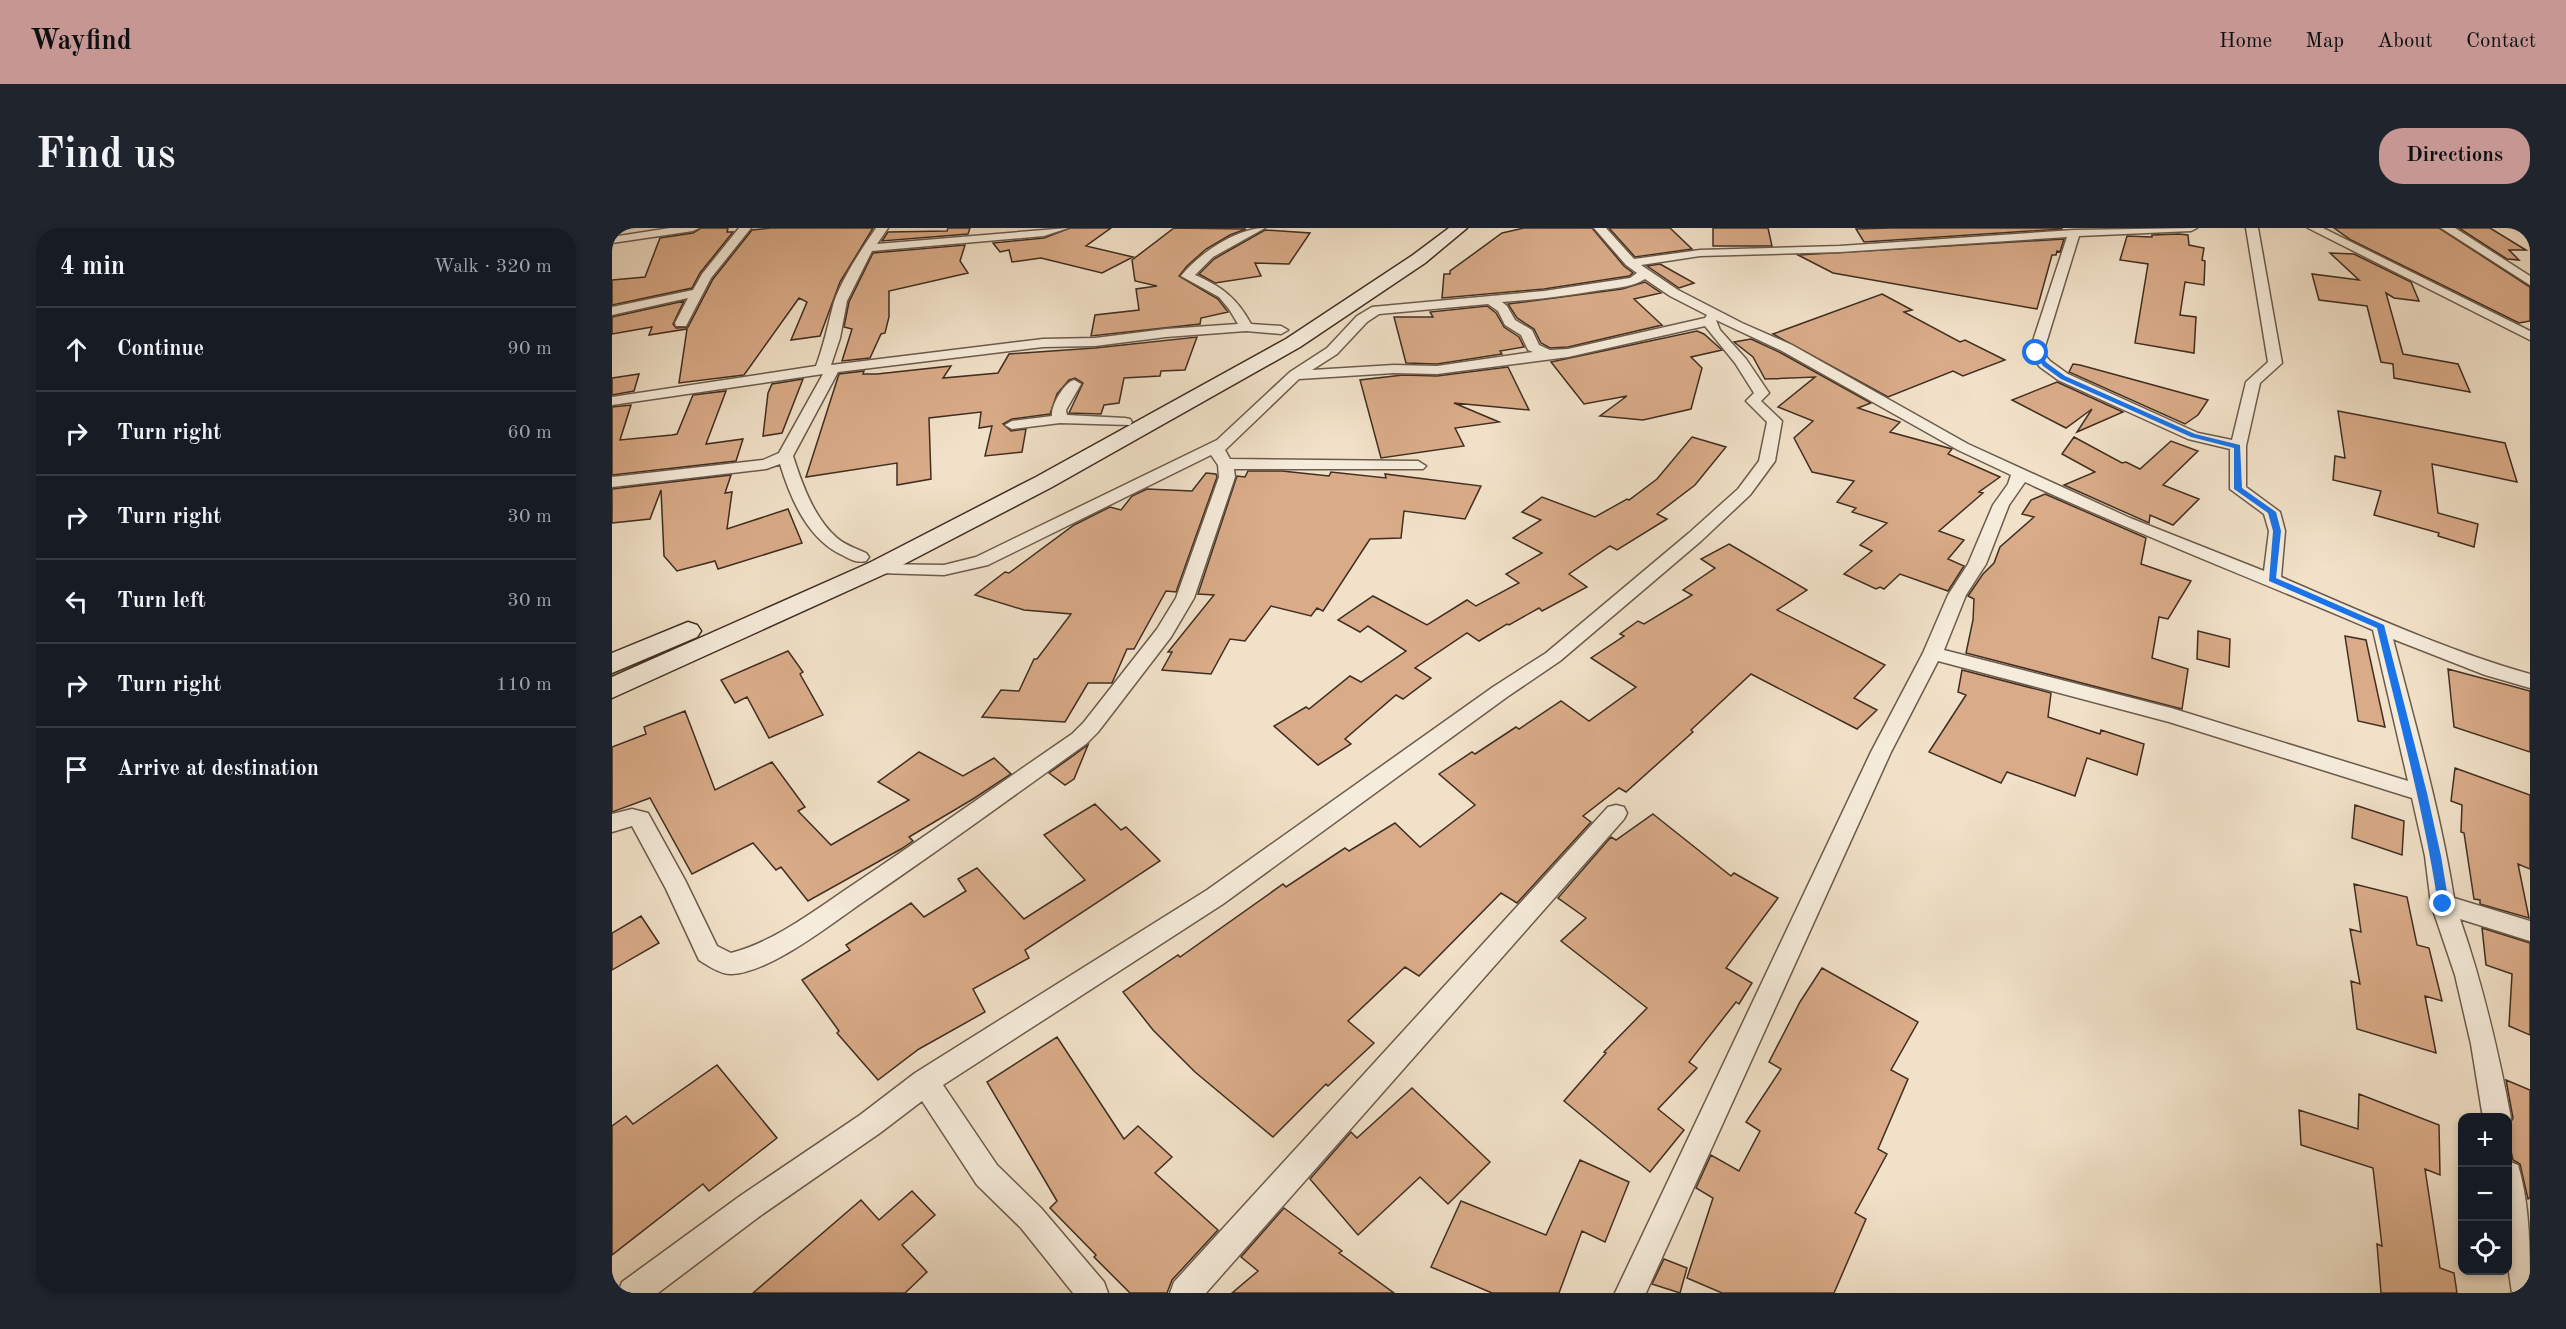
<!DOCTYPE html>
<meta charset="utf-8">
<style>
body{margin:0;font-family:"Old Standard TT",serif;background:#20242c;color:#f1f3f6}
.controls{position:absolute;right:18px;bottom:18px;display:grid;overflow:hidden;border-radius:12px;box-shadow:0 3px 9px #0003}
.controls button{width:54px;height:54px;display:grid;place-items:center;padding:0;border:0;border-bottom:2px solid #363941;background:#171b24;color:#f1f3f6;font:30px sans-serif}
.stop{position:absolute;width:18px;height:18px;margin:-14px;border:4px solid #1a73e8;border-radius:50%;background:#fff}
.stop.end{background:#1a73e8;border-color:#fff;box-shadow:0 2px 6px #0008}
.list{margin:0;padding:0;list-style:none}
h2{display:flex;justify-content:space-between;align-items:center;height:78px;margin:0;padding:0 24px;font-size:26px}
h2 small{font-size:20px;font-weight:400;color:#9ea1a6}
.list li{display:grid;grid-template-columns:39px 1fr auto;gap:18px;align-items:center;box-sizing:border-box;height:84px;padding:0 24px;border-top:2px solid #363941}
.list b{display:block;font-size:22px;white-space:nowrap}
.list em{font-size:20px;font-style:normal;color:#9ea1a6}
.icon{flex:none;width:33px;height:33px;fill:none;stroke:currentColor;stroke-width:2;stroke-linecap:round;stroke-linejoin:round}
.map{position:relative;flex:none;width:1918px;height:1065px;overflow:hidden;border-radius:24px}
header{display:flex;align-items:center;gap:36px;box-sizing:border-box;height:84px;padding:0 30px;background:#c59692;color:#111}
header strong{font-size:28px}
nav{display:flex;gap:33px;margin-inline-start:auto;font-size:21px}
.intro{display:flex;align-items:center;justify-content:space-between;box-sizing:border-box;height:144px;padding:0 36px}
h1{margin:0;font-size:42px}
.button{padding:15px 27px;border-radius:24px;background:#c59692;color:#111;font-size:21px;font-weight:700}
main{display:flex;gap:36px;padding:0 36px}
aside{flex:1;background:#171b24;border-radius:24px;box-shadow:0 3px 9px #0003}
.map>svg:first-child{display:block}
</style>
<header>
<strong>Wayfind</strong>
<nav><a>Home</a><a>Map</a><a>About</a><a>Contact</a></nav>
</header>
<div class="intro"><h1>Find us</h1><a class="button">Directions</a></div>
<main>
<aside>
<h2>4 min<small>Walk · 320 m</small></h2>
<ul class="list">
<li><svg class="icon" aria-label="ahead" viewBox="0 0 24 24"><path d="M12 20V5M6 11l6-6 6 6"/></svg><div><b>Continue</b></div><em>90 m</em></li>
<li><svg class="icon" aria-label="right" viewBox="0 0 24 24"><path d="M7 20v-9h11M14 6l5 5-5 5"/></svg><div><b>Turn right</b></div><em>60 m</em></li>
<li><svg class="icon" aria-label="right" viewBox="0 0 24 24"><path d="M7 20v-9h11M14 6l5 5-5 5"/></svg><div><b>Turn right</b></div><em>30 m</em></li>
<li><svg class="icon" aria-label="left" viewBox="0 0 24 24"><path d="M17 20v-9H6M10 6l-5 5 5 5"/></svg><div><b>Turn left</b></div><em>30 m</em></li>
<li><svg class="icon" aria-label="right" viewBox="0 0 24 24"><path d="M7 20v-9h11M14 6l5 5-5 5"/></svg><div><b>Turn right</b></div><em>110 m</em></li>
<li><svg class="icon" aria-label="arrive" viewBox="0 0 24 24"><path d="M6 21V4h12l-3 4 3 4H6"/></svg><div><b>Arrive at destination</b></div></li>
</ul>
</aside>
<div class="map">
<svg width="1918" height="1065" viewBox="0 0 1918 1065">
<rect width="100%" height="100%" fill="#f1e1c8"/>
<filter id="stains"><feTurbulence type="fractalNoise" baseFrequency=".00333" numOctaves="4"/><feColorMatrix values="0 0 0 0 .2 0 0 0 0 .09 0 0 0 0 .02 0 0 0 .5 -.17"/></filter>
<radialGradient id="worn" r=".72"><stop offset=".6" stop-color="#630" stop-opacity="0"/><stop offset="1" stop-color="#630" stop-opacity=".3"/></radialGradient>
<!-- building -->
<path fill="#d9ab88" stroke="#402e22" stroke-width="1.5" d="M89,0H116L115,4H121L88,45L80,60L0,77V52L33,49L48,10L81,5Z
M159,0H261L228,54L208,108L179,112L195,74L187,70L132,147L67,155L75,101L37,107L40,99L0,106V89L72,73L61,96L64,100L76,99L101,51L140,2Z
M336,0H358L356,6L270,13L276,4L335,3Z
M458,0H499L474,18L521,29L490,45L429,30L400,34L397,22L388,24L381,15L432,10Z
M562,0L634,1L618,7L594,21L575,38L567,48L606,71L616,84L589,90L588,96L479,108L483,87L527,82L524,61L545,58L523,53L520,32Z
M912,0H980L1012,38L1021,45L1017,48L932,61L830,70L832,46H838V43L890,5Z
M997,0H1058L1080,21L1023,29Z
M1101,0H1156L1160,18H1101Z
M1279,0H1450V1L1252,14L1244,1Z
M1722,0H1827L1918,59V93L1907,95L1739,12Z
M1847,0H1878L1914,22H1897L1907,32L1895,31Z
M653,2L698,5L677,36L643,35L649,48L603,55L587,46L602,31Z
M1567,6L1576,7L1577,17L1592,20L1590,32L1593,33L1592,57L1573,54L1568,87L1584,89L1582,125L1523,115L1536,36L1508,32L1515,8L1540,9V7Z
M1452,11L1448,24L1445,23L1444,27H1440L1425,81L1221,45L1186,27Z
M353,17L348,33L356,45L277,63V89L273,105L269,106L258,130L230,133L240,101L232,99L237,74L261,25Z
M1718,25L1742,26L1799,54L1807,73L1782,70L1774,65L1791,126L1846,136L1858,164L1782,150L1781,136L1769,134L1755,78L1707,72L1700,46L1747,52Z
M1048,36L1082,55L1067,60L1035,38Z
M1033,54L1049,65L1022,71L1050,97L956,119L938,120L929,115L922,101L905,90L896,76L1010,61Z
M1270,66L1300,82L1292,84L1348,114L1353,112L1393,132L1351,148L1341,143L1276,169L1161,106Z
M875,78L884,85L892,99L907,109L912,119L888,123L890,126L825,136L794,135L782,89H821L818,84Z
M1085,103L1092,106L1110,122L1079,129L1090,140L1079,181L1031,192L988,188L1015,168L972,176L939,134Z
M585,109L573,142L549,143L548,148L512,150L507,175L492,177L489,186L457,185L471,155L463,150L457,152L445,166L438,186L400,191L391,196L399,203L414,201L410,224L373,228L380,198L367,200L369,184L317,190L319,251L285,257V235L194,249L227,146L252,143L251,146H265L339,138L331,150L386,145L397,126L483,120Z
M1139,111L1169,125L1259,175L1246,180L1288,194L1278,204L1340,221L1336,226L1388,249L1367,264L1371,265L1327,303L1352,312L1336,331L1352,338L1336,363L1288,346L1272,361L1268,359L1264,361L1232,346L1260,323L1248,317L1275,295L1240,284L1244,280L1225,274L1242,253L1200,244L1182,210L1201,193L1166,179L1203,149L1153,151L1141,129L1122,114Z
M1461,136L1468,137L1596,172L1586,187L1573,196L1457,144Z
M896,139L917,182L842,175L887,194L843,200L852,218L769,230L748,152L791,147L825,148Z
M27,146L22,163L0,167V150Z
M191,151L170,205L151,208L156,165L160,156Z
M1445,154L1511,184L1465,204L1480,181L1454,200L1400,172Z
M114,163L94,216L131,211L124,233L0,247V179L19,177L8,212L60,207L65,206L81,167Z
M1726,183L1893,215L1905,254L1820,236L1826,285L1866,296L1862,319L1826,308L1827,305L1762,287L1769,263L1721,252L1723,228L1733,230Z
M1080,209L1114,219L1083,257L1045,286L1055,291L1005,322L998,318L957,346L975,359L930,383L927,380L897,397L895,396L867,413L855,405L803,440L819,450L791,471L784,467L733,511L739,516L706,537L662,498L694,479L697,481L738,448L749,454L794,423L756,398L748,404L726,392L761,368L815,397L855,372L864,378L907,355L894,346L930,325L901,310L929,292L910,284L930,269L983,289L1015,271L1017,272L1045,251Z
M1462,209L1510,235L1514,234L1528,241L1559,213L1586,223L1551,257L1587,271L1561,297L1538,287L1537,295L1452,257L1483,244L1450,226Z
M636,243H670L717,248L719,244L774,250L773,246L869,258L853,291L792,283L789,310L758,311L711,383L705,380L699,388L659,378L633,413L618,411L599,446L550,442L560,424H556L602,367L586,366L625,248L633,249Z
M594,245L604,246L605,249L564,364L554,363L522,421H515L500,455H476L453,494L370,489L389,462L407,463L422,431H425L459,386L412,382L363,367L393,344L397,345L462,297L498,279L509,282L520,268L535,261L580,263Z
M119,247L113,265L120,264L115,301L176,281L190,315L106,341L103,333L65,343L52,328L49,262L38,291L0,295V261Z
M1433,266L1534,310L1529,336L1579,353L1556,391L1547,389L1540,430L1576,441L1570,481L1354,425L1361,392L1362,371L1356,368L1371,346L1382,335L1388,319L1422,289L1410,286L1419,272Z
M1117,316L1195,362L1165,382L1273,437L1242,470L1265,482L1245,501L1139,446L1079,502L1081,504L1014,564L1007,560L971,588L979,594L905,675L889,665L807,748L793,739L736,793L762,815L716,858L714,856L661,909L583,844L541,802L511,764L566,727L568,729L671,656L674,659L733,620L737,623L783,595L808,619L863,577L827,546L860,524L863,526L904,499L907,501L949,473L977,493L1024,459L979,430L1012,408L1008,406L1026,393L1032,396L1080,367L1071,362L1103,340L1089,331Z
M1586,403L1618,411L1617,439L1585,431Z
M1733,408L1754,412L1773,499L1746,493Z
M176,423L191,444L188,446L211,487L157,510L135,469L123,475L109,452Z
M1836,441L1918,463V524L1842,499Z
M1350,442L1439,465L1436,489L1488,506L1489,502L1532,516L1525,547L1475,530L1463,568L1395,544L1389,555L1317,524L1354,467L1346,464Z
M73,483L103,562L160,534L193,579L186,583L219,617L297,572L266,554L307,524L351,548L382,530L399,546L361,571L297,609L301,613L289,621L196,673L169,639L164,642L141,615L80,646L38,570L0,584V519L34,506L32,499Z
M476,517L462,551L453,557L437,545Z
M1843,540L1918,567V641L1906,636L1917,690L1868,676V672L1862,671L1852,605L1849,604L1850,577L1839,573Z
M483,576L509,602L514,599L548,633L413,722L417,730L361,761L373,784L307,821L266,852L225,805L227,803L190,752L238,722L234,717L299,675L312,689L354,663L346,651L365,640L412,691L473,652L432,607Z
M1743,577L1792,593L1790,627L1740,610Z
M1041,586L1119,648L1122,645L1166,670L1114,740L1140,755L1127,776L1124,774L1077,834L1085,840L1046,881L1072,902L1038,944L952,873L994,825L992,824L1035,780L949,713L974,690L946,670L999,609L1004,612Z
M1742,656L1795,669L1805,717L1817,720L1830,773L1813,768L1824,825L1745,801L1739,753L1748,756L1738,701L1749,704Z
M29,688L47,715L0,742V705Z
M1870,700L1918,715V807L1897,798L1900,746L1874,737Z
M1210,740L1306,794L1279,842L1296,851L1266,921L1275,926L1243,985L1254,991L1222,1065H1110L1075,1050L1101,970L1084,960L1099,927L1127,943L1148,903L1134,894L1169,841L1157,834L1188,774Z
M445,809L512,911L526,898L560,929L543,945L606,1002L560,1052L555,1065H518L482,1029L484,1027L438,980L445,973L375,854Z
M105,837L165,910L97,963L91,956L0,1027V898L14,888L21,896Z
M1894,852L1918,862V970L1916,971L1908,936L1901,932L1896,910V900L1901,890Z
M800,860L878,934L836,976L808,949L746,1007L698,951L739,904L745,910Z
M1747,866L1827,897L1828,947L1813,941L1828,1040L1842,1045L1845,1065H1769L1765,1016L1770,1018L1761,940L1689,917L1687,882L1746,901Z
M968,932L1017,954L993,1014L970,1003L947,1065H880L819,1039L849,973L934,1007Z
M300,963L323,987L290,1017L315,1044L293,1065H141L249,972L267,992Z
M672,980L730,1023L727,1025L782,1065H620L646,1043L629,1029Z
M1052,1031L1075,1040L1068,1065L1040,1056Z"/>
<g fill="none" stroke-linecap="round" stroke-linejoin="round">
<!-- street casing -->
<g stroke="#6c5b4c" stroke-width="3">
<path id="street" d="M58,0H87L81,3L0,15V9Z
M127,0H139L99,50L74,98H64L63,95L76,70L0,87V79L81,62L90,46Z
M264,0H276L265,16L456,0L432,8L260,23L235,73L228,110L219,137L431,111L483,110L554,101L626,96L617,81L607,69L569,48C586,26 625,0 653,0L601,29L583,47C609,58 625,70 639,96L669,98L676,102L669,106L634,103L554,109L483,118L431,119L226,144L181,228C190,256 202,290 225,310C233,317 245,321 254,325L257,329L254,333C245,335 240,332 232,328C196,312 179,272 168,236L154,241L0,259V249L151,232L167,225L211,146L0,177V169L204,138C212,117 216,96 222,74C231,49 249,22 264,0Z
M982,0H994L1022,31L1088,22L1228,18L1462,2L1585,0L1579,3L1467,8L1431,125L1438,133L1456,146L1586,205L1620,212L1634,154L1656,134L1634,0H1646L1670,135L1648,155L1634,218V259L1668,284L1673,303L1669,349C1751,384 1833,422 1918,446V460L1873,447L1781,411C1803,496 1828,582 1842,670L1918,693V713L1848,691C1871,757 1886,822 1899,890L1896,898V890H1871L1859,816L1843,747L1819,676L1813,628L1800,570L1557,494L1326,433L1279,524L1034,1065H1003L1259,524L1311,425L1336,367L1356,336L1381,277L1396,256L1399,247L1346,222L1170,123L1104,92L1108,102L1134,131L1157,165L1149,173L1170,193L1163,233L1138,267L1089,313L948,433L895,469L611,676L331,857L385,937L429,980L492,1054L496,1065H461L409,1000L365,957L310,873L268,905L148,988L46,1065H6L10,1054L128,968L248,887L303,845L595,662L881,459L934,425L1077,305L1126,261L1147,233L1155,194L1134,173L1142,165L1123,135L1093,98L956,129L825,146L782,145L687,151L613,222L618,231L806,233L814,238L811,241H622L623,249L582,370L559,409L486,504L474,516C400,569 326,623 251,674C219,696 159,744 120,746C110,747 96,738 87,732L54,661L20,598L0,604V586L20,581L36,585L73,652L105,718L119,725C164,713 203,682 242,656C315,607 387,556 460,506L472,494L545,401L564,370L607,249L606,237L599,227L376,337L332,347L266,345L260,344L257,340L260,336L332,337L364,329L605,212L678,144L715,120L745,88L760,79L932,63L1018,50L1025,45L1014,37ZM1455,9L1417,125L1428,139L1446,152L1576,211L1618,221V261L1652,286L1657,303L1652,343L1518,290L1356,216L1180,117L1130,95L1066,62L1029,37L1088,28L1228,24ZM1033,51L1058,68L1095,87L1093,90L956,121L938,122L927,117L920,102L903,92L895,78L890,74C921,72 952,68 983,63C1000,60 1019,60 1033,51ZM876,76L886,83L893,97L909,107L916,122L921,124L825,138L782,137L700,142L725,126L755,94L767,86ZM1413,254C1527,307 1645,352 1761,402L1796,553L1559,480L1332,422L1354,367L1374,336L1397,277Z
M1696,0H1711L1918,103V112Z
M1829,0H1843L1918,48V57Z
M462,152L469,156L454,182L455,187L513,190L518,191L520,194L518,197L448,195L400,201L393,197L400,193L440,188C439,177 452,155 462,152Z
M1004,577L1012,579L1015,585L1012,591L594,1065H558L562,1054L996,579Z
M1896,933L1906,937C1918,976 1918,1023 1918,1065H1900L1896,1038Z"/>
</g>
<!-- secondary casing -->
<g stroke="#402e22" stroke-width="3">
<path id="secondary" d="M837,0H855L813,35L688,119L440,259L275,345L0,470V449L257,335L424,249L674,111L801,27Z
M76,394L85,397L89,403L85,409L0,445V425Z"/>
</g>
<!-- street -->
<use href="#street" fill="#f6ecdb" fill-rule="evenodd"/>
<!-- secondary -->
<use href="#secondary" fill="#f6ecdb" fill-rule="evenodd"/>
</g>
<!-- route -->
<path fill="#1a73e8" d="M1422,124H1426L1435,135L1453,148L1583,206L1628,217L1630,260L1664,284L1669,303L1664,350L1772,397L1815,565L1829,628L1837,676L1835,679L1831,680L1826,676C1812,583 1787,492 1765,400L1657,353L1661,303L1656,285L1622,261V220L1579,209L1449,151L1431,138Z"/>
<rect width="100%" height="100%" filter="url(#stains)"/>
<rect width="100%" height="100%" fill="url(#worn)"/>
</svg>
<div class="controls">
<button>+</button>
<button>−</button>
<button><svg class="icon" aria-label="locate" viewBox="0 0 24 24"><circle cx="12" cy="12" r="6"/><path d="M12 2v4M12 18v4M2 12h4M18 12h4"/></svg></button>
</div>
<div class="stop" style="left:1424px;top:125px"></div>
<div class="stop end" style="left:1831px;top:676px"></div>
</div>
</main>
